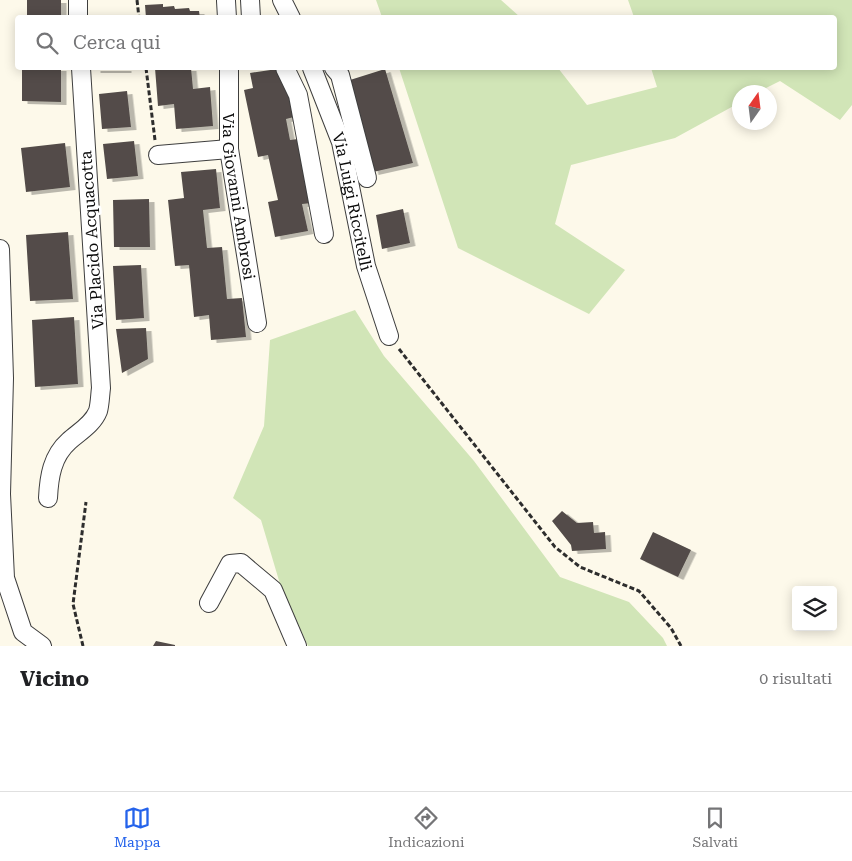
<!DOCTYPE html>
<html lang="it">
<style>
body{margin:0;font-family:"Roboto Serif",serif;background:#f6f6f6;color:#202124}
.controls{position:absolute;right:15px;bottom:15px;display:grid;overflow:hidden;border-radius:5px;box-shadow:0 2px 12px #0003}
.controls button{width:45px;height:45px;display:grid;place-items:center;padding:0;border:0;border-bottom:1px solid #e0e0e0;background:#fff;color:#202124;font:25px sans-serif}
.compass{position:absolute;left:732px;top:85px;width:45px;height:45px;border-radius:50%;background:#fff;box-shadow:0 2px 12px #0003;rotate:14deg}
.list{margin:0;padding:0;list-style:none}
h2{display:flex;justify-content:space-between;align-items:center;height:65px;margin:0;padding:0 20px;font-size:21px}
h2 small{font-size:16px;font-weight:400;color:#757577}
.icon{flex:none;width:28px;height:28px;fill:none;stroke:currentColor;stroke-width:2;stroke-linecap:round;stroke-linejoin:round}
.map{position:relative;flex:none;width:852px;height:646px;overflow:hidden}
.search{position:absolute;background:#fff;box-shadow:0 2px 12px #0003;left:15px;right:15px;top:15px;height:55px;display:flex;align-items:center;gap:12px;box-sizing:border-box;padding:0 18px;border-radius:5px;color:#757577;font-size:19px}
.sheet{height:145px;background:#fff}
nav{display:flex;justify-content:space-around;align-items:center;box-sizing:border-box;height:70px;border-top:1px solid #e0e0e0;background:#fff;font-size:14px;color:#757577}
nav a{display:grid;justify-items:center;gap:2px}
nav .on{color:#2563eb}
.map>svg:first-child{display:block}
</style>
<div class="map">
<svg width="852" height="646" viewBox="0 0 852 646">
<defs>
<filter id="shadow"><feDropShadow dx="5.5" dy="3" stdDeviation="0" flood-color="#0004"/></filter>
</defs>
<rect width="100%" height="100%" fill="#fdf9ea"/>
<!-- green -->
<path fill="#d1e5b7" d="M376,0H501L520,17H382Z
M628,0H852V105L840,120L780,81L758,92H740L739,103L675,138L571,165L555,224L625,270L589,314L458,248L399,68H558L587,105L657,87L651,68H834V18L634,17Z
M355,310L384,356L474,461L560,577L629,602L663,638L667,646H308L280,584L261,520L233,498L264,426L270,340Z"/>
<!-- building -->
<path fill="#524c48" filter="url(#shadow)" d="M27,0H61V18H27Z
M163,4V7L174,6L175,9L189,8L190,11H199L200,18H146L145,5Z
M22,68H61V102L22,101Z
M95,68H126V70H95Z
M155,68H191L193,89L210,87L213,126L176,129L174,104L158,106Z
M284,68L294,117L286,119L290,140L298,139L312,203L302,204L308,231L275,237L268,202L278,200L268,155L258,157L244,90L253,88L250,73Z
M385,69L413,163L373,172L350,80Z
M127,91L131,127L102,129L99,94Z
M134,141L138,176L107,179L103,144Z
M65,143L70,187L26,192L21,148Z
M216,169L220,208L203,210L207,248L222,247L227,299L242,298L246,337L211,340L209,315L194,317L189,265L175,266L168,200L184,198L181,172Z
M149,199L150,247H114L113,200Z
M403,209L410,243L382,249L376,215Z
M68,232L73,299L30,301L26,235Z
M141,265L144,318L116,320L113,266Z
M74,317L78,384L35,387L32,320Z
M146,328L148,359L122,373L116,329Z
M562,511L577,523L593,522L594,533L605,532L606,549L572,551L571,545L552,521Z
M653,532L691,550L678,577L640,559Z
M156,641L175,645V646H153Z"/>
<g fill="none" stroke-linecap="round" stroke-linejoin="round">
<!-- minor casing -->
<g stroke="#3e3e3e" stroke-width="20">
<g id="minor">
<path d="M250,0L251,18"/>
<path d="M282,0L291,18"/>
<path d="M226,1L227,18"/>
<path d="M78,18V0"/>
<path id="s1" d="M229,68V149L257,323"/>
<path d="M285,68L298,95L324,234"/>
<path id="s2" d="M312,68L341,142L366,266L389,336"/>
<path d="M334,68L340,75L367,178"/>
<path d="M158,155L229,149"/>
<path d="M0,249L4,378L1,494L5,578L23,632L42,646"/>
<path d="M48,498C49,477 52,456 69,441C79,432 93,424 98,411C100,404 100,395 101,388L81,68"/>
<path d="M209,603L230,564L241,563L273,590L297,646"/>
</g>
</g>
<!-- path -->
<path stroke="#2d2d2d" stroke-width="3" stroke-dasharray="5 2.5" stroke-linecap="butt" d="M137,0L139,18
M146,68L155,140
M399,349L555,547L580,567L639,591L671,628L681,646
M83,646L73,604L86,502"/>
<!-- minor -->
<use href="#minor" stroke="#fff" stroke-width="18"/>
</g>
<g text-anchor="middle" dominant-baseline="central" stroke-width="5" stroke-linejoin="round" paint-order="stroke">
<!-- street labels -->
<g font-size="16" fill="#0b0b0b" stroke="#fff">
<text stroke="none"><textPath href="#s1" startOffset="129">Via Giovanni Ambrosi</textPath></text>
<text stroke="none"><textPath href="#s2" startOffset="140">Via Luigi Riccitelli</textPath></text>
<text transform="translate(92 240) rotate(-94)">Via Placido Acquacotta</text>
</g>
</g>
</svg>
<div class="controls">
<button><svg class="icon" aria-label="layers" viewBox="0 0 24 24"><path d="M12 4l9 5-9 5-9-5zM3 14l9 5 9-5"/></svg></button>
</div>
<svg class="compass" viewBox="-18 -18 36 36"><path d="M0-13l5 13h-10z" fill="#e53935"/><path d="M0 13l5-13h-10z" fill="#757577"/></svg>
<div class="search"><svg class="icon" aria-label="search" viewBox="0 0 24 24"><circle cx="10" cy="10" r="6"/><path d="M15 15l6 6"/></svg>Cerca qui</div>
</div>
<section class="sheet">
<h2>Vicino<small>0 risultati</small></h2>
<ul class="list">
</ul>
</section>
<nav>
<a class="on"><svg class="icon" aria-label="map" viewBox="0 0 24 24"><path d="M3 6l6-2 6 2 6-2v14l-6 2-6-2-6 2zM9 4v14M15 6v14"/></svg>Mappa</a>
<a><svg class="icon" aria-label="directions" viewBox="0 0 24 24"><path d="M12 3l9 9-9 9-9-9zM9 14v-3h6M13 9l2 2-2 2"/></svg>Indicazioni</a>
<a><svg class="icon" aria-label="saved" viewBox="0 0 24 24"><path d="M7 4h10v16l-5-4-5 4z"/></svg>Salvati</a>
</nav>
